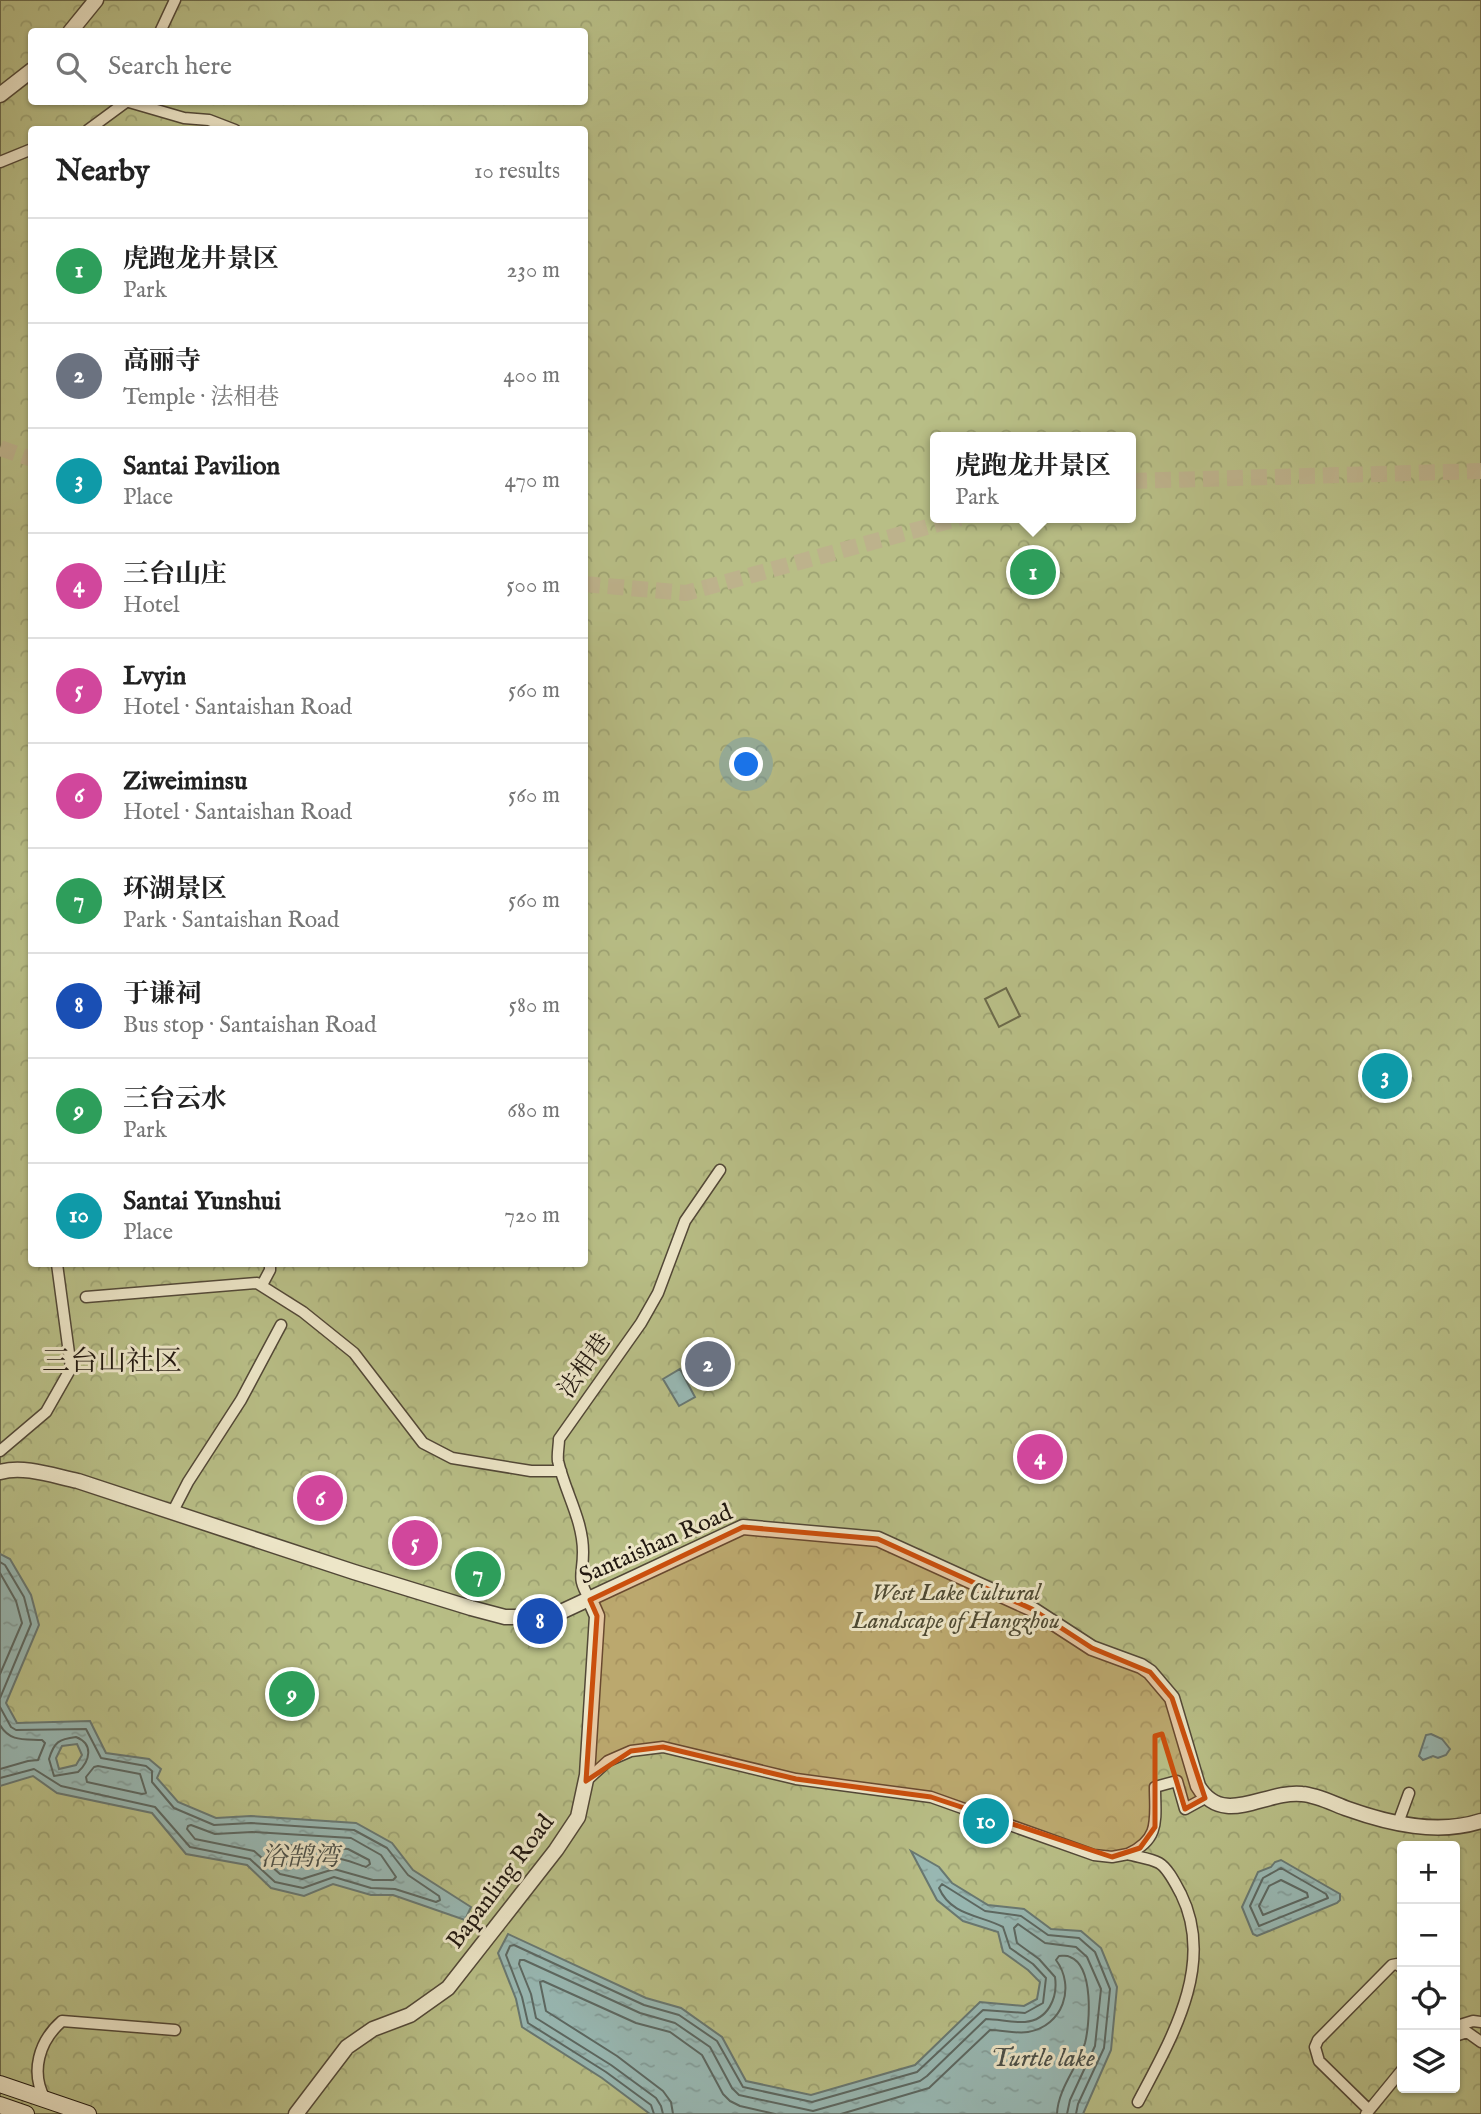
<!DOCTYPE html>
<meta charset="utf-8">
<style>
body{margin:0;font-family:"IM FELL English","Noto Serif SC",serif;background:#f2f2f2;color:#222}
.controls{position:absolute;right:21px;bottom:21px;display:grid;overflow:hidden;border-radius:7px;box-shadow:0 2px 5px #0004}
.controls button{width:63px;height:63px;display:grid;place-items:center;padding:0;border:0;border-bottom:2px solid #e0e0e0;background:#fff;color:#222;font:35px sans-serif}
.you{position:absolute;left:747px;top:765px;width:24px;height:24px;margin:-18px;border:5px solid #fff;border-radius:50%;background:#1a73e8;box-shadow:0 0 0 10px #1a73e833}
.badge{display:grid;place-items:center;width:46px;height:46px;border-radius:50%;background:#1a73e8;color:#fff;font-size:23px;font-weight:700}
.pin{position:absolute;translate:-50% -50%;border:4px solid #fff;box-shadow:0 2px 7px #0006}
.popup{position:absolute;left:930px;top:432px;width:206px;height:91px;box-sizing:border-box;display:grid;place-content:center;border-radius:7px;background:#fff;filter:drop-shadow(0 2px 5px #0005);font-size:23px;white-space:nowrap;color:#767676}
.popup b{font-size:26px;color:#222}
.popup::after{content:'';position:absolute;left:50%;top:100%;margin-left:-14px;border:14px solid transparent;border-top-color:#fff}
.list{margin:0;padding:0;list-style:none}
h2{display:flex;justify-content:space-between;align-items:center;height:91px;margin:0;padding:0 28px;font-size:30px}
h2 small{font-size:23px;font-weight:400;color:#767676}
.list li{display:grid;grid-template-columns:46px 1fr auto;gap:21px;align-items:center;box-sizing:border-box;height:105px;padding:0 28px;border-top:2px solid #e0e0e0}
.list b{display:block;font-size:26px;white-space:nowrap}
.list p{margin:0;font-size:23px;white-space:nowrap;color:#767676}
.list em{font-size:23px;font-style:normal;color:#767676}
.icon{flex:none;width:38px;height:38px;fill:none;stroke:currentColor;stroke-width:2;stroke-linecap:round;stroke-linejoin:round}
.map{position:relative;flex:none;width:1481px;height:2114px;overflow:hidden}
.search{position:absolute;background:#fff;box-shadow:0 2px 5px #0004;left:28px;top:28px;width:560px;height:77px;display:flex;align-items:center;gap:18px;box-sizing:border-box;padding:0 24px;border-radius:7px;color:#767676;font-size:26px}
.panel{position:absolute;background:#fff;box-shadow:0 2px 5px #0004;left:28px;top:126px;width:560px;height:1141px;border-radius:7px}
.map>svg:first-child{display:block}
</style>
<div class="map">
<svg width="1481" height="2114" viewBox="0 0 1481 2114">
<defs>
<pattern id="park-crowns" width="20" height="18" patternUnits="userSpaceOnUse" patternTransform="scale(1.75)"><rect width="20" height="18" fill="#b8be86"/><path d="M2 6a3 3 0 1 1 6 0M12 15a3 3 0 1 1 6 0" fill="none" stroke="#9ea373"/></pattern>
<pattern id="water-ripples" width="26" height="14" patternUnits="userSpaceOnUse" patternTransform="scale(1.75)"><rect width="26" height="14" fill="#98b8b3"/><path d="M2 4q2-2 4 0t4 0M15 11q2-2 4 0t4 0" fill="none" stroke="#839d99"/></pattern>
</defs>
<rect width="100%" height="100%" fill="#e4d8ab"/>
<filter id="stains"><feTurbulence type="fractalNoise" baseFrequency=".00286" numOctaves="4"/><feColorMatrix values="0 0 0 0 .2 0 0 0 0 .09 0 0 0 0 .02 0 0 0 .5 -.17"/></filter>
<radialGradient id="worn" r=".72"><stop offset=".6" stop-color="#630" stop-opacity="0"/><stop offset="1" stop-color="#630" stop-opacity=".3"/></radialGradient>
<!-- park -->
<path fill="url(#park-crowns)" stroke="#6c6b4b" stroke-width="2" fill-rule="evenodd" d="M0,0H1481V2114H0ZM32,32H584V102H32ZM32,130H584V1264H32ZM935,437H1131V518H935ZM1402,1846H1455V2088H1402Z"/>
<!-- pitch -->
<path fill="#b8be86" stroke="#6c6b4b" stroke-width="2" d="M1006,988L1020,1016L999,1027L985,999Z"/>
<!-- water -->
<path fill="url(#water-ripples)" stroke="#687872" stroke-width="2" fill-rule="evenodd" d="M680,1369L695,1397L679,1406L663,1379Z
M0,1554L10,1559L31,1595L39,1625L6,1703L17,1723L90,1721L106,1753L149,1759L161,1769L157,1778L178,1802L216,1818L251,1816L356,1823L392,1843L413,1870L471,1907L465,1920L393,1895H371L333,1884L304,1896L271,1888L247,1865L186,1854L152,1813L57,1793L33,1776L0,1786ZM77,1744L82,1755L76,1765L59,1769L56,1758L62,1746Z
M1431,1734L1442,1739L1450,1749L1446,1755L1438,1758L1433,1756L1423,1760L1419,1756L1426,1735Z
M911,1851L939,1867L952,1883L988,1905L1024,1909L1051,1929L1081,1931L1101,1948L1117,1987L1111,2050L1083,2114H650L602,2078L522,2027L516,1999L498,1953L508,1934L646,1998L681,2008L722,2037L746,2081L811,2095L915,2065L980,2002L1024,2006L1037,1999L1040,1982L1028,1970L1003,1952L998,1932L963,1921L937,1900Z
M1281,1860L1340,1894V1900L1337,1903L1257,1936L1253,1934L1242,1907L1258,1872L1271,1867L1275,1862Z"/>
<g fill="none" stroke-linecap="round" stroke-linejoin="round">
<!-- shore -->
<path stroke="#5c6862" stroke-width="2" d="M0,1562L5,1565L24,1597L31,1624L0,1698
M0,1573L16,1601L22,1623L0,1674
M0,1707L11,1727L16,1730L86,1729L101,1758L146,1766L152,1771V1782L174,1808L214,1825L251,1823L354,1830L387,1848L408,1875L439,1896L440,1900L436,1902L395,1889L371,1888L334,1877L303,1888L275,1882L250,1859L190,1847L155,1807L61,1786L34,1769L0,1778
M0,1725C10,1742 24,1739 42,1740L45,1743L38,1760L28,1761L0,1769
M76,1737C94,1744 90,1761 78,1772L54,1776L49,1759C54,1742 59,1739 76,1737Z
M98,1766L140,1774L146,1793L142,1794L87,1782L86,1777L94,1767Z
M191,1825L215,1834L252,1832L351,1838L381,1855L396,1877L393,1880H373L334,1869L302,1879L280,1874L254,1851L195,1839L187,1829L188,1826Z
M272,1844L348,1849L369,1860L370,1864L366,1867C356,1864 344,1858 333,1858C301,1857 303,1885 269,1849V1845Z
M1281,1868L1326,1894L1328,1898L1259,1926L1250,1906L1263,1878Z
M1281,1880L1307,1893L1308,1897L1263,1915L1259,1906L1269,1886Z
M654,2114L651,2105L606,2072L528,2023L522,1997L506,1955L510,1946L514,1945L644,2005L679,2015L717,2041L743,2087L812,2102L917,2072L983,2010L1025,2013L1043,2003L1046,1978L1033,1964L1010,1948L1003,1927C981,1915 951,1916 939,1888L942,1884L985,1911L1021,1916L1048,1935L1079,1938L1095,1952L1110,1989L1104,2048L1078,2104L1076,2114
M663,2114L661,2106L656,2098L611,2065L536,2018L531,1994L519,1964L520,1960H524L640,2013L675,2023L710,2047L732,2088L739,2095L813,2111L920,2081L927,2076L986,2019C998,2019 1012,2023 1025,2022C1048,2020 1058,1998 1055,1977L1039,1959L1017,1943L1014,1928L1018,1924L1045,1943L1076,1947L1087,1957L1101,1989L1095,2046L1070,2100L1067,2114
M673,2114L671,2102L663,2091L617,2056L546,2011L540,1982L543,1981L636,2023L670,2032L702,2055L723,2094L730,2101L740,2106L775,2114
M841,2114L929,2088L990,2030C1002,2030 1016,2034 1028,2032C1063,2026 1076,1987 1056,1960L1059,1956C1063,1956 1067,1955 1070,1957C1094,1966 1090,2023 1085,2043C1078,2067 1058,2088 1057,2114"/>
<!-- secondary-tunnel -->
<path stroke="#bdb28c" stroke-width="16" stroke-dasharray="16 8" stroke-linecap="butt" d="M0,448L32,459
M1131,481L1481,471
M584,584L686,593L960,518"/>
<!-- minor casing -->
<g stroke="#524837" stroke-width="13">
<path id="minor" d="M160,32L175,0
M129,102L184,118L209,120L235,130
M88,130L126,102
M0,162L32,149
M262,1285L270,1270V1264
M86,1297L257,1283L303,1312L354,1353L423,1443L452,1458L531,1471H561
M0,1451L46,1412L71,1368L57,1264
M172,1513L188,1482L241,1400L281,1325
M590,1600C576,1576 583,1577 583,1552C583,1520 565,1492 558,1461C557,1454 559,1446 559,1439L641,1323L658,1293L685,1221L720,1170
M586,1781L608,1761L631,1751L663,1747L796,1779L931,1797L1094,1855L1112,1857L1128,1854
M1398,1823L1409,1793
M1460,2025L1473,2021L1481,2022
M1455,2036L1467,2032L1481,2042
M45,2099C30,2072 39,2041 62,2021L175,2030
M1138,2102C1171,2039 1216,1965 1181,1894C1176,1885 1168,1868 1159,1863C1150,1858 1137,1857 1128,1854C1161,1839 1155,1819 1155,1787L1177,1781L1185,1809L1205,1798
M1368,2109L1319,2061L1315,2047L1318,2040L1392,1965L1397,1964L1402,1968
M1366,2114L1402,2070"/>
</g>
<!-- tertiary casing -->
<g stroke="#524837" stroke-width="17">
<path id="tertiary" d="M70,32L96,0
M0,95L32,70
M0,1472C24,1465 54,1476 78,1481L354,1572L471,1608L505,1617H538L563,1611L743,1527L878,1539L1032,1609L1092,1648L1141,1666L1150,1672L1172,1698L1198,1786C1223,1828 1265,1790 1302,1794C1317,1795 1334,1804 1348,1809C1390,1824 1438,1835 1481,1821
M296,2114L347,2047L373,2029L410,2015L448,1988L556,1850L578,1817L587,1775L597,1616L590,1600"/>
</g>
<!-- secondary casing -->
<g stroke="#211810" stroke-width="18">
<path id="secondary" d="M0,2084L88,2114
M0,2105L26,2114"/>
</g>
<!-- minor -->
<use href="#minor" stroke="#ede6c8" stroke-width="10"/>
<!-- tertiary -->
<use href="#tertiary" stroke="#ede6c8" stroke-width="14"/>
<!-- secondary -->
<use href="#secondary" stroke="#ede6c8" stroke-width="16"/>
</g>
<!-- marked area -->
<path fill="#ca4f0d" fill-opacity="0.2" stroke="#ca4f0d" stroke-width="5" stroke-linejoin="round" d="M743,1527L878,1539L1032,1609L1092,1648L1150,1672L1172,1698L1205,1798L1185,1809L1162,1734L1155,1736V1827L1140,1848L1112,1857L931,1797L796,1779L663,1747L631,1751L586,1781L597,1616L590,1600Z"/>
<g text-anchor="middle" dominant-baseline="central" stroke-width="6" stroke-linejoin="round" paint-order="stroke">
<!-- street labels -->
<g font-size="24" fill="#211810" stroke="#ede6c8">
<text transform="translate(585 1366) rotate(-55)">法相巷</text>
<text transform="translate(656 1545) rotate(-24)">Santaishan Road</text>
<text transform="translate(501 1882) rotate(-53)">Bapanling Road</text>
</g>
<!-- park labels -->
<g font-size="24" font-style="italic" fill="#4e4a33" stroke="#ede6c8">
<text x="956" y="1593">West Lake Cultural<tspan x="956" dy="28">Landscape of Hangzhou</tspan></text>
</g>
<!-- water labels -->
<g font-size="26" font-style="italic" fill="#4b5049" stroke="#ede6c8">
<text x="300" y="1857">浴鹄湾</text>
<text x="1043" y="2058">Turtle lake</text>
</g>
<!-- quarter labels -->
<g font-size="28" fill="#211810" stroke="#ede6c8">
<text x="112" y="1362">三台山社区</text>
</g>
</g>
<rect width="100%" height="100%" filter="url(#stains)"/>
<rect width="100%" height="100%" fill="url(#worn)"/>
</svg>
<div class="controls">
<button>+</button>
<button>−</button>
<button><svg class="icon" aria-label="locate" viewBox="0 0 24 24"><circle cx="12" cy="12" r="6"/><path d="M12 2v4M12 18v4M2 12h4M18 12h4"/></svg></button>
<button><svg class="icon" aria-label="layers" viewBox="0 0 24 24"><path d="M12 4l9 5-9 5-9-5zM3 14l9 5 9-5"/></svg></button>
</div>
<div class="you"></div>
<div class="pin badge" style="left:1033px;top:572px;background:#2e9e5b">1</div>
<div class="popup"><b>虎跑龙井景区</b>Park</div>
<div class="pin badge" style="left:708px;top:1364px;background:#6b7280">2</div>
<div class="pin badge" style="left:1385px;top:1076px;background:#0f9aa8">3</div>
<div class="pin badge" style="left:1040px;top:1457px;background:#d1479c">4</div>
<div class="pin badge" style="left:415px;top:1543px;background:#d1479c">5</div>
<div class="pin badge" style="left:320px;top:1498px;background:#d1479c">6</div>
<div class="pin badge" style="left:478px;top:1574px;background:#2e9e5b">7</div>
<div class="pin badge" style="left:540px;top:1621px;background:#1a4fb4">8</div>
<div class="pin badge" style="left:292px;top:1694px;background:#2e9e5b">9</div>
<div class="pin badge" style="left:986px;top:1821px;background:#0f9aa8">10</div>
<div class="search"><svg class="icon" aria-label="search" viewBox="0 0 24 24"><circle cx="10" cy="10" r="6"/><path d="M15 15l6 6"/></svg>Search here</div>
<section class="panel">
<h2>Nearby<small>10 results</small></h2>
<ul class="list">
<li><span class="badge" style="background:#2e9e5b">1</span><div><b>虎跑龙井景区</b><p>Park</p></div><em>230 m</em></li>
<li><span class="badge" style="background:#6b7280">2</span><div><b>高丽寺</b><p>Temple · 法相巷</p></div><em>400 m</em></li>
<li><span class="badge" style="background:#0f9aa8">3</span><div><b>Santai Pavilion</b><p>Place</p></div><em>470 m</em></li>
<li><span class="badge" style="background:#d1479c">4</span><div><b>三台山庄</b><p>Hotel</p></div><em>500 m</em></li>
<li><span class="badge" style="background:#d1479c">5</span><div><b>Lvyin</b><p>Hotel · Santaishan Road</p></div><em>560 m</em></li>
<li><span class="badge" style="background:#d1479c">6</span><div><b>Ziweiminsu</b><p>Hotel · Santaishan Road</p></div><em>560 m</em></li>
<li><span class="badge" style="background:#2e9e5b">7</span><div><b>环湖景区</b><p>Park · Santaishan Road</p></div><em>560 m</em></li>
<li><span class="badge" style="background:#1a4fb4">8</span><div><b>于谦祠</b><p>Bus stop · Santaishan Road</p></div><em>580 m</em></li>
<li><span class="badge" style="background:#2e9e5b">9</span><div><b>三台云水</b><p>Park</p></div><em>680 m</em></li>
<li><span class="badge" style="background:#0f9aa8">10</span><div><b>Santai Yunshui</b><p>Place</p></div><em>720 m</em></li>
</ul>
</section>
</div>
